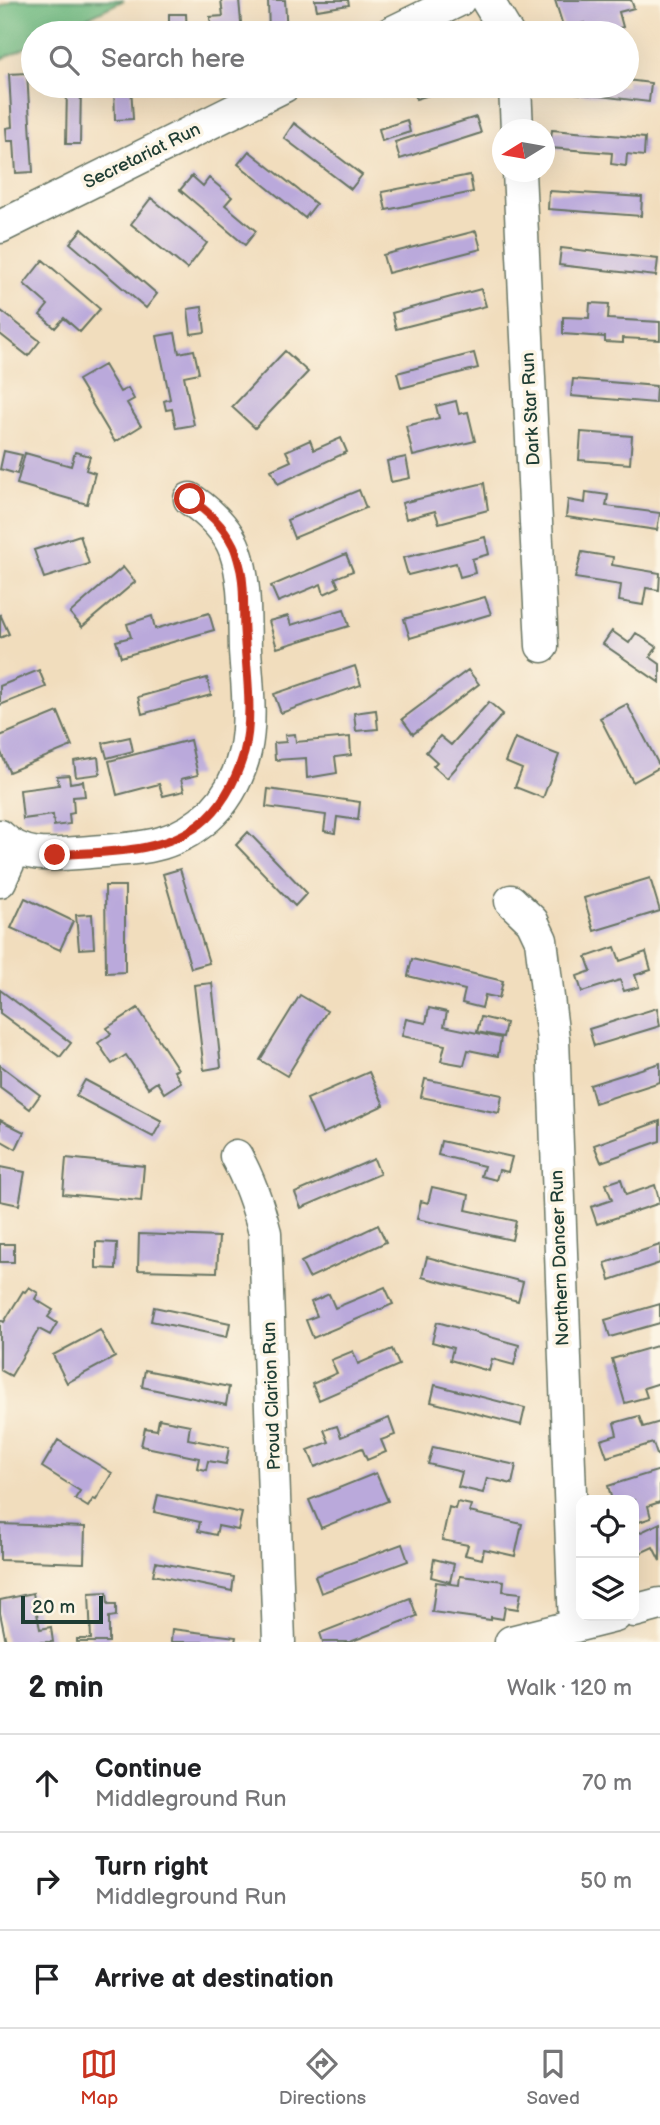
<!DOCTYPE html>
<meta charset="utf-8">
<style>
body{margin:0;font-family:"Balsamiq Sans",sans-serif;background:#f6f6f6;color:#202124}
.controls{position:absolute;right:21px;bottom:21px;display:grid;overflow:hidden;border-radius:14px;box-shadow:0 7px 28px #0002}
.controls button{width:63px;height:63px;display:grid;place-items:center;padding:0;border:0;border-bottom:2px solid #e0e0e0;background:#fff;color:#202124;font:35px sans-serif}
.compass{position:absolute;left:492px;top:119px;width:63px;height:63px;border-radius:50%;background:#fff;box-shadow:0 7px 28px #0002;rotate:259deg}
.scale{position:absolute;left:21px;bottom:18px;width:82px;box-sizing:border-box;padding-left:7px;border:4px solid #1f3d34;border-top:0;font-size:19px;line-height:24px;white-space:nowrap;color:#1f3d34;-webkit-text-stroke:5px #fcf5e5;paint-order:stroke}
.stop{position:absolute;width:21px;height:21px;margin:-16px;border:5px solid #c8321e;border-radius:50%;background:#fff}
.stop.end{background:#c8321e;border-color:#fff;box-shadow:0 2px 7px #0008}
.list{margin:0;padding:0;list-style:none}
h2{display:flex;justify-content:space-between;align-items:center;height:91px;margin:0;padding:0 28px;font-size:30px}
h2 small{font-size:23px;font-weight:400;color:#757577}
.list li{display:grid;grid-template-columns:46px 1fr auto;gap:21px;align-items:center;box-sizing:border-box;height:98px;padding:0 28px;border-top:2px solid #e0e0e0}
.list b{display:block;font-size:26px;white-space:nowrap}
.list p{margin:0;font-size:23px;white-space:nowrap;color:#757577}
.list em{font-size:23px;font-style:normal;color:#757577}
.icon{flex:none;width:38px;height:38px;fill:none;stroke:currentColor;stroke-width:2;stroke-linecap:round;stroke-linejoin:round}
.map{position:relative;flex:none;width:660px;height:1642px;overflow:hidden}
.search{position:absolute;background:#fff;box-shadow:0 7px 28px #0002;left:21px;right:21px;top:21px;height:77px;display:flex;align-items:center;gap:18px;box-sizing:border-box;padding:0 24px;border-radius:38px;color:#757577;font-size:26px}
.sheet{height:385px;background:#fff}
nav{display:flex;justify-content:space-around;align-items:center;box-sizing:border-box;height:98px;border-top:2px solid #e0e0e0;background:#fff;font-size:19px;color:#757577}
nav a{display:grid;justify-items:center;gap:4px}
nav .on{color:#c8321e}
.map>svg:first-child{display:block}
</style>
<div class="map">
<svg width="660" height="1642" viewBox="0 0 660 1642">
<rect width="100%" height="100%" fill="#fcf5e5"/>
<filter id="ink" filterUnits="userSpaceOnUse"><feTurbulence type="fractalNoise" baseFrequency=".0143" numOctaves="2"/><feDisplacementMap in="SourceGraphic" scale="14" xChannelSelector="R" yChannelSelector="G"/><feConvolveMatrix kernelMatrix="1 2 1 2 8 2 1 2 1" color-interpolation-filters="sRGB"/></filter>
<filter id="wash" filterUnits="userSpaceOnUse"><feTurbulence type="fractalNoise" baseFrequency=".00686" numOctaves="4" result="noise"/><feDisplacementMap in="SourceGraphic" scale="28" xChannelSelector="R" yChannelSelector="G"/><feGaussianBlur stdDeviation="1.57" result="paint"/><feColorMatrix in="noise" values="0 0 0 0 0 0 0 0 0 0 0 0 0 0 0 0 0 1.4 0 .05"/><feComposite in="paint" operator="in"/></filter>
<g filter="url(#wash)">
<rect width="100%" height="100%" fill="#f1ddbd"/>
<!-- forest -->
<path fill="#6fba81" stroke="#477c5a" stroke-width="2" d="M14,0H124L55,33H33V44L0,60V7Z"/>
<g id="blocks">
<!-- building -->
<path fill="#baa9db" d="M221,0H239L242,33H212L210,17L223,16Z
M268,0H285L287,33H269Z
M315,0H348L349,5L317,10Z
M555,0H631L634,8L619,12L623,27L602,33H587L584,23L564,29Z
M169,14H186L187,33H169Z
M27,73L33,172L16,173L14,141H7L6,128L12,127L9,74Z
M627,80L651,83L649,102L565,92L566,86H627Z
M67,86H81L80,144H66Z
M114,86H131L133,119L115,120Z
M171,86H188V92H171Z
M412,86H459L416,99Z
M476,117L481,133L400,159L395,142Z
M407,120L410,132L382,141L379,129Z
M294,123L362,175L351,189L284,138Z
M552,130L645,138L644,156L627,154L626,166L611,164L612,153L550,148Z
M249,151L316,204L305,218L238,164Z
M470,175L473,192L386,210L382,192Z
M192,176L203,186L209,178L232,197L225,205L256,231L245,245L180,190Z
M549,191L642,197L641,216L548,209Z
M151,198L207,243L187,269L131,224Z
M82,229L157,294L146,308L70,243Z
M476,231L481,249L388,273L383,255Z
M561,248L658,259L656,276L559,265Z
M43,260L100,309L80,332L64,318L55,328L40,315L48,305L24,284Z
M481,289L486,306L396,329L392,313Z
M590,303L609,304L608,319L660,322V340L623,338V343L605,342V337L563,334V317L589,318Z
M202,307L205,332L191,334L188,309Z
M0,310L40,341L28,356L0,334Z
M175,333L179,353L194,350L199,373L184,376L194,425L176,428L172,409L166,410L164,401L170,399L157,336Z
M285,351L308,372L255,428L232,407Z
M474,353L478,368L401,388L397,373Z
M104,365L120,392L128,388L134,399L127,403L141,426L115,442L78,380Z
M573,379L656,386L655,403L571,396Z
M456,401L459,414L468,412L475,441L413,456L406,426L439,418L436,406Z
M581,432L632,436L630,464L579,460Z
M341,438L347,452L278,484L271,470L291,461L286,451L310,440L314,450Z
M4,451L22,455L17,474L0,469Z
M75,452L90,456L86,470L95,473L87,504L17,484L25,453L71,466Z
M406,457L410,478L391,482L387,461Z
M484,483L488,510L439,523L435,511L406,519L402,503Z
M359,490L366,508L294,538L287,520Z
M586,492L608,495L606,506L660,513L657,530L566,517L568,500L585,503Z
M80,535L89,564L44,578L34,550Z
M485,537L489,554L472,559L475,573L460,577L456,563L408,575L403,558Z
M582,552L613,557L612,565L660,573L659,590L646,588L643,605L619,601L621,585L575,578Z
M346,554L353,571L335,578L339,587L324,594L321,584L278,602L271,586Z
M123,567L135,582L82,627L70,613Z
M485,597L491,614L410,638L404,619Z
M344,609L349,626L277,648L269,621L288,616L291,625Z
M209,613L214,630L121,657L116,641L131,637L127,624L152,616L155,629Z
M0,614L9,634L0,638Z
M612,631L629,643L636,633L657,647L650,657L660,664V683L603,644Z
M355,666L361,685L281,713L274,694Z
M39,670L46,687L0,705V686Z
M468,670L479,684L413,734L402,719Z
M207,678L211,695L142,714L138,697Z
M489,702L503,714L447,778L433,766L437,762L426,752L440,736L451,745Z
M627,704L660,767L633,782L600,718Z
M376,710L378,729L356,731L354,713Z
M58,712L72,746L9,772L0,750V736Z
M295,734L296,742L350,737L351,755L335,757L337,773L307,778L306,758L275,760L274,743L286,742L285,735Z
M130,737L133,751L107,758L103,743Z
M515,738L559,755L543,798L515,787L522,769L505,762Z
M190,740L198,775L181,779L184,791L163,796L159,784L117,795L109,761Z
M98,757L100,774L76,777L74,761Z
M69,775L70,783L83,781L85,796L73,797L74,813L69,814L70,824L54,826L53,815L23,819L20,790L59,785L57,776Z
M268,789L360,802L358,820L337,817L335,833L324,831L326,815L266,807Z
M248,832L307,893L295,906L236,845Z
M180,869L209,963L191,968L163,874Z
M650,878L660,911L594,931L584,898Z
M105,886H125V972L106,973Z
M25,898L73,921L60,950L11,928Z
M92,914L94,948L79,949L76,915Z
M615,947L620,961L646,952L651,970L635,975L639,987L624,991L620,980L582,992L577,976L591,971L586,957Z
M412,959L503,981L499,998L485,995L482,1008L462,1003L465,990L408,976Z
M212,983L221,1067L204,1070L194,985Z
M0,990L71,1043L60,1057L0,1013Z
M300,995L327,1011L287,1076L260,1060Z
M138,1008L178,1069L174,1071L181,1082L164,1093L157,1082L148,1088L126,1055L112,1064L98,1043L111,1034L107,1028Z
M429,1008L447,1012L444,1026L501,1038L498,1056L468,1050L464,1065L441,1061L445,1045L402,1036L406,1019L426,1023Z
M657,1008L660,1026L594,1046L589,1029Z
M481,1017L506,1023L503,1037L477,1032Z
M660,1063V1082L595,1103L590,1085Z
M0,1065L40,1095L30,1109L0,1087Z
M369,1072L384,1105L322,1134L307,1099Z
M425,1079L502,1095L499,1113L421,1097Z
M85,1080L162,1121L153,1137L76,1096Z
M0,1120L24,1132L16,1149L0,1140Z
M660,1121V1141L601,1162L594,1145Z
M441,1141L512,1157L508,1172L499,1170L496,1180L481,1176L484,1166L438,1155Z
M66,1158L144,1166L141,1201L63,1194Z
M374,1159L380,1174L301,1208L295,1193Z
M0,1167L25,1172L19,1205L0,1201Z
M621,1179L626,1195L655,1185L660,1203L597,1224L591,1207L612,1200L606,1184Z
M432,1187L469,1195L466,1210L516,1221L512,1240L417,1219L421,1201L428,1203Z
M378,1225L386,1242L309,1278L301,1262Z
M139,1234L219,1237L217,1272L138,1270Z
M96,1242L117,1243L116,1269L96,1268Z
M0,1244H14V1262H0Z
M660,1245V1263L610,1280L605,1263Z
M427,1257L523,1282L518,1301L422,1277Z
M29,1287L38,1293L35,1299L53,1310L48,1317L57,1323L50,1335L39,1329L11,1376L0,1370V1320L4,1322L23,1291L25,1292Z
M385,1287L393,1304L313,1338L306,1320L317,1316L311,1302L329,1294L335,1308Z
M660,1304V1323L610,1337L605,1320Z
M154,1307L230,1323L227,1337L151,1321Z
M437,1322L519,1345L514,1365L492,1359L489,1371L450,1360L453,1348L432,1342Z
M100,1330L115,1357L67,1383L53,1355Z
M660,1345V1383L644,1388L647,1397L625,1403L612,1359Z
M392,1349L399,1365L319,1400L312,1384L337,1373L331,1360L353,1351L358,1364Z
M145,1370L229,1387L226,1405L142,1387Z
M435,1385L525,1408L521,1425L431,1402Z
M639,1416L643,1427L660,1422V1454L657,1455L653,1443L607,1457L601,1440L617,1435L614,1423Z
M389,1418L395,1435L381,1440L386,1452L367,1460L362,1448L315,1467L308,1450L329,1442L324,1430L337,1426L341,1437Z
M159,1419L190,1425L188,1439L229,1447L226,1464L208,1461L206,1470L197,1468L199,1458L141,1446L145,1428L157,1430Z
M58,1440L112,1473L96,1500L93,1499L88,1507L75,1499L80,1491L42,1467Z
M433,1447L516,1465L512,1484L487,1478L483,1493L458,1487L462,1472L428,1464Z
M660,1470V1502L648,1506L651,1518L636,1523L634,1514V1500H612L608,1486Z
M376,1473L388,1501L321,1528L309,1500Z
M158,1495L242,1513L238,1530L218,1526L216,1535L198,1531L200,1522L154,1512Z
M457,1502L471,1505L469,1512L522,1524L515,1556L484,1549L482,1559L465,1555L468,1545L442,1540L449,1507L455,1509Z
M660,1523V1561L653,1547L634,1556V1528L637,1534Z
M0,1524L85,1527L84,1563L0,1560Z
M402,1544L408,1561L321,1593L315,1576Z
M434,1559L454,1564L450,1582L431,1577Z
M156,1562L234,1577L232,1591L153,1575Z
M460,1576L504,1581L503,1591L521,1593L518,1609L505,1607L503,1619L491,1617V1620L432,1612L436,1582L459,1585Z
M107,1592L108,1604H116V1616L109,1617V1642H77V1639H91L89,1593Z
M33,1593L40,1629L51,1627L53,1642H6L0,1613V1600Z
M410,1598L417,1616L350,1642H323L320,1633Z
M172,1629L236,1637L235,1642H171Z"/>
</g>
</g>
<g filter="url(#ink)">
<use href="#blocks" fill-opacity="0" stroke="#687564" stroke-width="2"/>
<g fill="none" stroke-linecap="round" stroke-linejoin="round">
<!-- minor casing -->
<g stroke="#687564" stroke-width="35">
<path id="minor" d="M487,0L507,33
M391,33L459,0
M515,86L517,130
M519,172L542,646
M0,227L284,86
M0,836C25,861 58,854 90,852C139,848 176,849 213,812C229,796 240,773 245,751C252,719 247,683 245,650C244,617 246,581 235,550C227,528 209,512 190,499
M0,881L15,848
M511,901L532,921L541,940L553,1039L575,1626
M236,1156C250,1181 258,1205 265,1233L279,1642
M634,1611L660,1604
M511,1642L615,1616"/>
</g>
<!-- minor -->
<use href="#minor" stroke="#fff" stroke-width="32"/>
</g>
</g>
<g fill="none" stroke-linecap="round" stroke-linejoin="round" filter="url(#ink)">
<!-- route -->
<path stroke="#c8321e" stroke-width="9" d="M55,855C103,851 159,855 200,824C223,806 236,780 244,753C254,716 246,667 244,630C243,611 245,590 241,571C239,563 237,553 233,545C223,525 208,512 190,499"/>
</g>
<g text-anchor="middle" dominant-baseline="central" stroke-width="7" stroke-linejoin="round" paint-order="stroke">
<!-- street labels -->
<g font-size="18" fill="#1f3d34" stroke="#fcf5e5">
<text transform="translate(142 156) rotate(-26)">Secretariat Run</text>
<text transform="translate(531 409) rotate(-93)">Dark Star Run</text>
<text transform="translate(560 1258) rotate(-92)">Northern Dancer Run</text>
<text transform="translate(272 1396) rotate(-92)">Proud Clarion Run</text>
</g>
</g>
</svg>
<div class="controls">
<button><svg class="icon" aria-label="locate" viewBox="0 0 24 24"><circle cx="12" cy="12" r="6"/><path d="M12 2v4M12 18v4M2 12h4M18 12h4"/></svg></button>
<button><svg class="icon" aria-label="layers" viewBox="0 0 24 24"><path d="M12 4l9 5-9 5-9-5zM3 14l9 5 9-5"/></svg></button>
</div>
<svg class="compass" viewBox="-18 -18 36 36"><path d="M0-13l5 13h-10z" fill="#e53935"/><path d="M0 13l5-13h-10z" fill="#757577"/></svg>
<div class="scale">20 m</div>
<div class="stop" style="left:190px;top:499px"></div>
<div class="stop end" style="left:55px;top:855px"></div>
<div class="search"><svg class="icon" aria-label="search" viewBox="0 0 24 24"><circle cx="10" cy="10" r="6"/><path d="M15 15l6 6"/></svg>Search here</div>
</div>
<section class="sheet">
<h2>2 min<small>Walk · 120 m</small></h2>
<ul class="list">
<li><svg class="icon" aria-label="ahead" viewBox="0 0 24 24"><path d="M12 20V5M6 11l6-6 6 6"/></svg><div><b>Continue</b><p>Middleground Run</p></div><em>70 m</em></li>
<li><svg class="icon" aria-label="right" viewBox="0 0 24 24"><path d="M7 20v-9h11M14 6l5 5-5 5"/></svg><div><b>Turn right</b><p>Middleground Run</p></div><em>50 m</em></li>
<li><svg class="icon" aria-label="arrive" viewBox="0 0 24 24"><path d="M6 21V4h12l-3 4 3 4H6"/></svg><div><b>Arrive at destination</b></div></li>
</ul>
</section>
<nav>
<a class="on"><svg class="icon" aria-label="map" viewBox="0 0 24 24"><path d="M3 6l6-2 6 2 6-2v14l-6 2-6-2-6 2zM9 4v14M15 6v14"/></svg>Map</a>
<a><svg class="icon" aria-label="directions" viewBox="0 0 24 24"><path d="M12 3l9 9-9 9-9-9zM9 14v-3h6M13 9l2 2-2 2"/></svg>Directions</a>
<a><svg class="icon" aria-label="saved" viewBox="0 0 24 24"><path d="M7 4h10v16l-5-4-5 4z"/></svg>Saved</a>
</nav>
